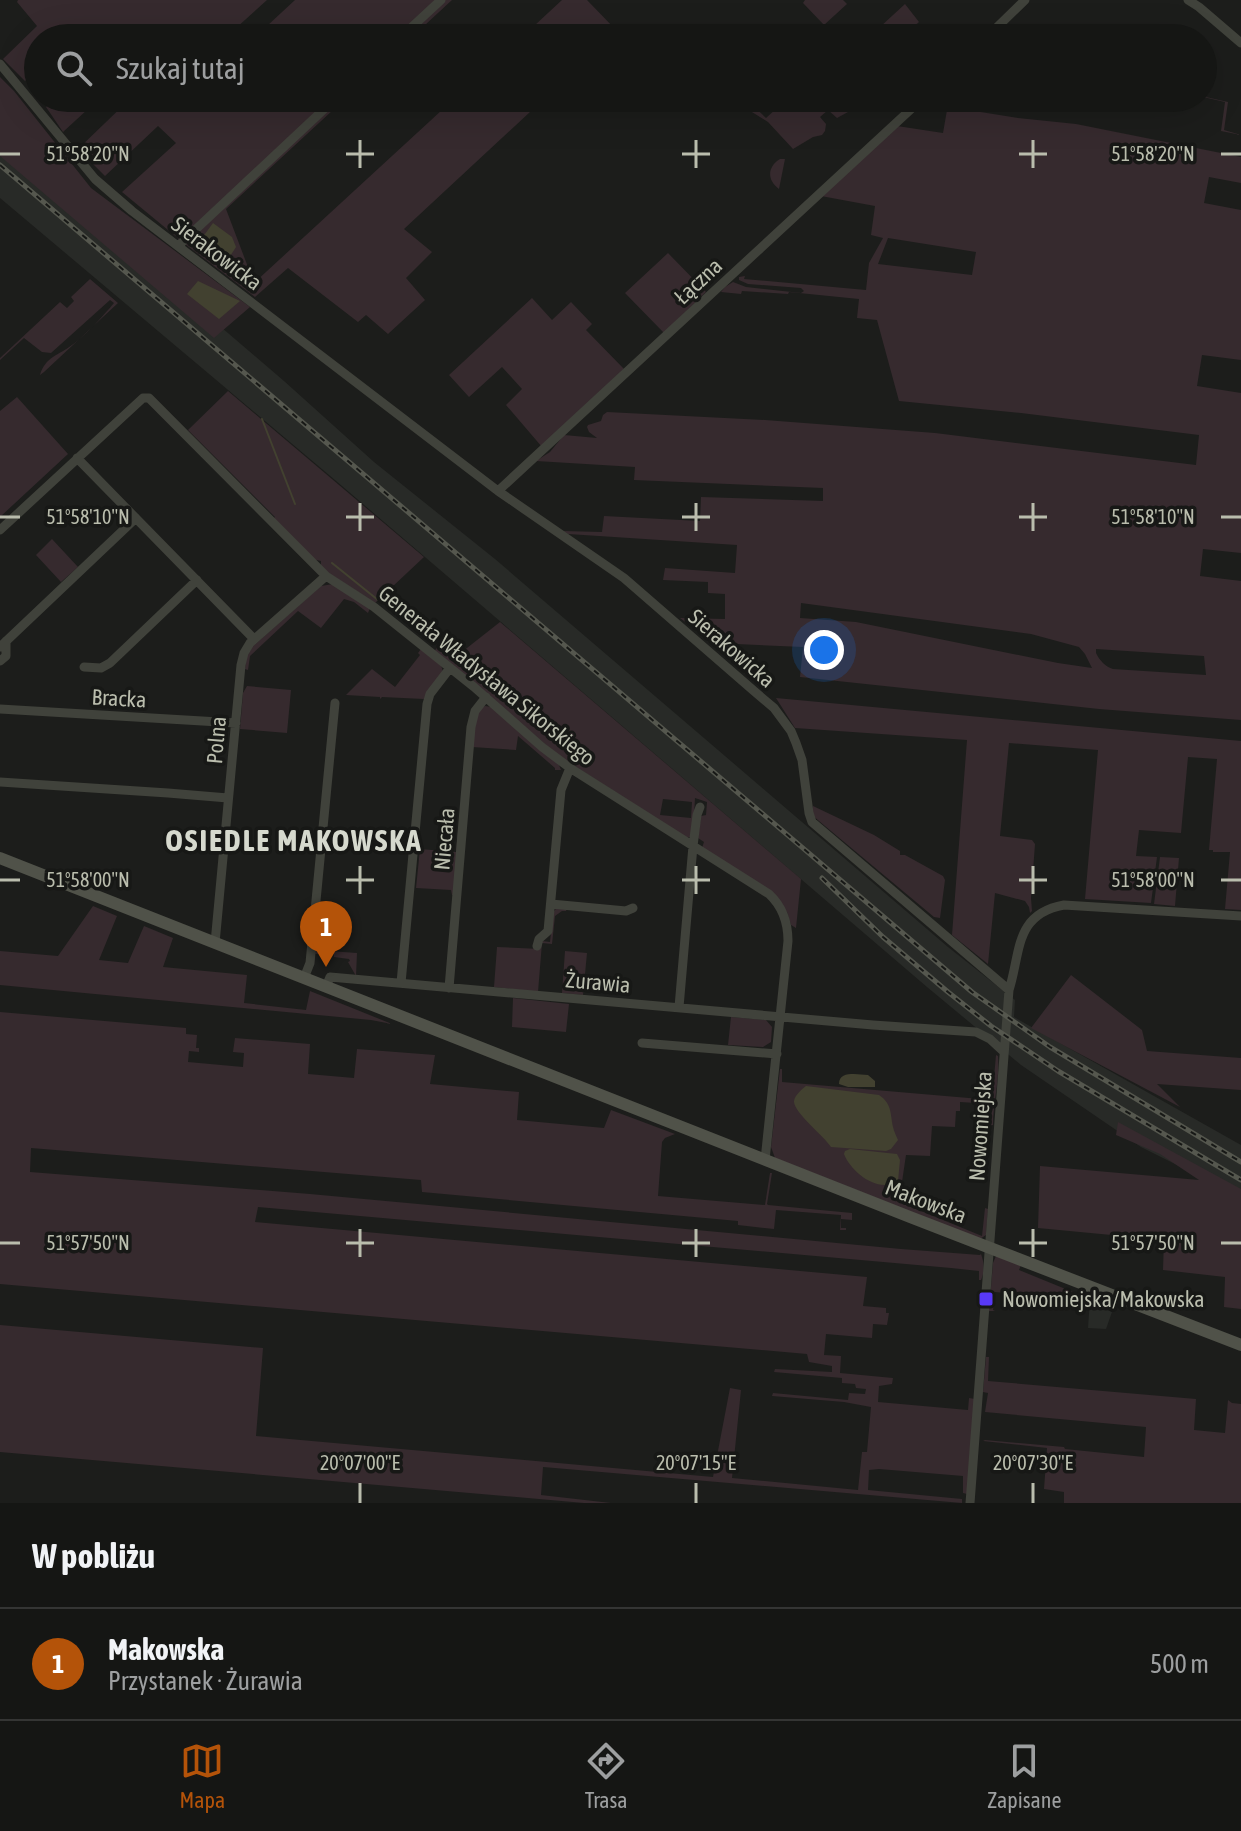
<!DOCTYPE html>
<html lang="pl">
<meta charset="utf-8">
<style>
body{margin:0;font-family:"Asap Condensed",sans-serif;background:#222322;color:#f1f3f6}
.you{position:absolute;left:824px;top:650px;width:28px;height:28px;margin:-20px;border:6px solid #fff;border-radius:50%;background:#1a73e8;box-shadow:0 0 0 12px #1a73e833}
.badge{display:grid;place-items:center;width:52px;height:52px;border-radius:50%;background:#b45309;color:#fff;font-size:26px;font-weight:700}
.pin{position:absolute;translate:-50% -66px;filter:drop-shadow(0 2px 4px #0008)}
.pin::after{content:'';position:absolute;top:42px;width:28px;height:24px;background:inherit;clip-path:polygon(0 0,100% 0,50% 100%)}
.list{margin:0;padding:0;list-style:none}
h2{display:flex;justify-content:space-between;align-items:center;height:104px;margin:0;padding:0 32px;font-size:34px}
h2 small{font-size:26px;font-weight:400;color:#9d9fa0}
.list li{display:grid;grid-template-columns:52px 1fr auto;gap:24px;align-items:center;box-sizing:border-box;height:112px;padding:0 32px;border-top:2px solid #343534}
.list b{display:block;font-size:30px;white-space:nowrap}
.list p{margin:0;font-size:26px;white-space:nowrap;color:#9d9fa0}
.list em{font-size:26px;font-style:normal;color:#9d9fa0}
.icon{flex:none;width:44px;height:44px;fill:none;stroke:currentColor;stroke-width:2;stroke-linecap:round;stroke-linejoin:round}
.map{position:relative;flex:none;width:1241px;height:1503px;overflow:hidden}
.search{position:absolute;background:#151614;box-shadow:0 8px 32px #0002;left:24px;right:24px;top:24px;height:88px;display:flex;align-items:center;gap:20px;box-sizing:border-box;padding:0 28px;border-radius:44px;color:#9d9fa0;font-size:30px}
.sheet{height:216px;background:#151614}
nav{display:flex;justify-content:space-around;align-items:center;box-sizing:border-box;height:112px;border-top:2px solid #343534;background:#151614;font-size:22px;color:#9d9fa0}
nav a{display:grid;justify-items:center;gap:4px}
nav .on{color:#b45309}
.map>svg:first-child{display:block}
</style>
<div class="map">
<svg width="1241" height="1503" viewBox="0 0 1241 1503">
<rect width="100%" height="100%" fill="#1c1d1b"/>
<!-- built -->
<path fill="#282a27" d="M0,138L284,381L374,462L495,559L948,947L1015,1000L1014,1017L1241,1145V1197L1141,1147L1021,1065L927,987L335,480L0,198Z
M1090,1299L1100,1302L1099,1306L1112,1312L1106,1329L1088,1328Z"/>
<!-- green -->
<path fill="#362a2e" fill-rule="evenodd" d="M18,0H267L225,38H38V69L25,81L3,59L37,26L17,2Z
M295,0H452L411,38H254Z
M562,0H587L617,31L609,38H521Z
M805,0H843L847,4L824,25L803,3Z
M905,4L919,22L901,38H868Z
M1203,68L1208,69V77L1212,88L1206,97L1228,102L1224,130L1241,135L1221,131L1225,102L1203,97Z
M0,77L14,91L91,188L250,307L214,338L0,156Z
M56,98H100L63,132L46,107Z
M131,98H346L226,209L254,283L455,98H545L404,229L432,252L406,278L425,300L388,334L366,315L358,322L288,268L255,297L185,244L122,192L176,143L158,126L105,176L78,149Z
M745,98L766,118L788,98H836L848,112L837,118L828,110L820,117L826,124L825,131L822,135L813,137L793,149L768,122L739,104Z
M927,98H962L961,108L962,109L1018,118L1076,124L1241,157V183L1209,177L1204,203L1241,210V360L1202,355L1197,386L1241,393V553L1203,549L1200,576L1241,581V720L1099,709L800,677L803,647L714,643L680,618L725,619V594L708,593V582L663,580L665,568L735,573L737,545L568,534L563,531L602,532L604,516L700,521L701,497L823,501V488L634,480L635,467L536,461L550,452L564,435L597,438L589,432L587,427L588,425L601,421L603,415L607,412L765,420L935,433L1196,465L1199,435L1021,413L899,401L877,320L857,318L859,299L789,292L788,294L742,291L741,294L721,292L725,287L733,282L746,287L801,293L804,291L801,288L748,284L739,280V277L745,276L744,279L866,290L869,263L883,238L871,235L875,206L821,196L897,126L943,133L947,110L919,105ZM888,238L976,252L972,275L878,264ZM801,603L1031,634L1079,647L1085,654L1092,668L1058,663L856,622L800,618ZM1096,649L1204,656L1206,675L1113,669C1106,667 1099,660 1096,653Z
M780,159H785L779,189C767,180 767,167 780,159Z
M668,253L706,292L664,333L625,293Z
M90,279L118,303L44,372L40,375C45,357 59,355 72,345C85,336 104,315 114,303L110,300L51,353L42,352L24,338L0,360V358L60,302L67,308L74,301L71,297Z
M532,298L552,320L571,302L592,324L586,330L624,369L542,447L506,405L522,389L502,367L469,397L449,375Z
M228,391L424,557L375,603L321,568V561L312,559L273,519L275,517L188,430Z
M17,397L68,454L0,517V411Z
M52,539L78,567L61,582L36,555Z
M333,584L370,608L368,613L354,602L344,599L321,628L298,611L250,656L248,670L245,669L246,658L252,647L321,586Z
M500,622L801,879L796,928L791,925L787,912L702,848L704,842L698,838L701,816L706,815L707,802L695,798L693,833L690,837L687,838L559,756L435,651L437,646L453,659ZM663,799L692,802L691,818L660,815Z
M421,649C429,655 442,661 443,672L424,699L382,697L380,699V697L346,695L372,669L395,687L420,655L418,653Z
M247,686L291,690L287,733L240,729L243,693Z
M776,698L1241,741V910L1225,909L1230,852H1213V850H1209L1217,759L1188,757L1181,833L1139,830L1136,856L1157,857L1151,903L1085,899L1098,750L1009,743L1000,836L1032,840L1035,844L1031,898L1032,911L1030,913L1029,907L1025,901L995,893L988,964L952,935L967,740L795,728Z
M485,706L492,707L559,765L561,770H555V768L518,736L516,750L472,747L475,720L481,708Z
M813,806L874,835L900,851V855H905L943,876L945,880L940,918L934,917L819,821L812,815Z
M458,831H460L454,895H452L451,890L416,888L420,849L456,852Z
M1160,857L1179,858L1175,906L1154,904Z
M93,906L117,916L99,960L128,963L144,926L173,938L163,967L247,975L244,1003L306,1010L310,991L392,1024L371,1020L0,985V951L58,956Z
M557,907L567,908L566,911H562L555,916L552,944L542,943L538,992L494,987L497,947L540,949L542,941L550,942L553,913Z
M317,934L316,950L357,953L356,976L348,962L350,961L349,959L334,957V954H313Z
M565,951L587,953L583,995L562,993Z
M1071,975L1142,1030L1147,1051L1241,1058V1090L1157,1084L1180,1107L1031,1028Z
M513,998L569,1004L566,1032L512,1027Z
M0,1012L186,1028V1034L197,1035L196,1048H199V1052L189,1051L188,1062L243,1067L244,1053L233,1052L235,1038L310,1044L308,1074L354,1078L357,1049L435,1055L430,1084L519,1092L517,1120L604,1128L611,1110L675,1134L665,1138L662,1142L658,1196L765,1205L770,1173H772L767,1204L768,1205L852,1213V1220L841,1219V1228H846V1230H840L841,1215L776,1210L774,1229L738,1225V1221L422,1192L421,1180L31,1148L30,1172L310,1194L901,1249L980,1255L981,1254C984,1262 985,1271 981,1280H979V1271L951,1268L258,1207L255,1222L867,1277L863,1306L886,1308V1313H889L887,1325L873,1324L872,1338L826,1334L824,1355L841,1356L840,1373L893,1378L892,1384L879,1386L878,1402L968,1410L969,1398L975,1399L967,1494L963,1493V1476L879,1469L869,1470L868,1490L962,1499V1503L543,1467L541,1495L611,1503H584L0,1452V1325L263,1348L256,1436L713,1477L730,1388L741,1390L732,1478L858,1490L862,1452H867L871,1407L844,1402L772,1396L773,1393L848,1400L849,1393L865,1394L866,1389L856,1388L855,1384L842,1383V1378L774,1372L775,1369L832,1372V1366L809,1362L807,1354L0,1284Z
M731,1017L766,1020L772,1027L771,1042L763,1047L728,1045Z
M996,1055L998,1056C1000,1079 993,1102 993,1125L985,1126L991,1125L992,1104L960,1102V1111H956L955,1127L932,1126L930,1156L906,1155L899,1202L982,1236L985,1208L988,1209L986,1235L980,1239L775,1158L771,1147L780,1069H782V1082L992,1100Z
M1118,1122L1241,1189V1309L1224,1307L1225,1277L1163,1270L1164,1240L1038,1228L1040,1166L1199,1180L1160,1154L1116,1135Z
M996,1256L1021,1265L1019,1270L1090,1299V1301L995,1292L993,1310L995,1311H989L993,1263Z
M986,1357H989L988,1381L1196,1399L1194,1430L1225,1433L1228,1400L1232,1403L1241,1404V1503H1064V1492L1044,1489L1047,1448L983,1441L985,1440L1064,1447L1065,1449L1144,1457L1146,1427L985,1412L988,1393L983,1392Z"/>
<!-- water -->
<path fill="#424130" d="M213,223L232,237L236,247L225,264L219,263L194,243L205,234Z
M198,281L240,301L219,319L187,294Z
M854,1074L868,1075L875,1081V1087H848L839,1084C839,1075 846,1074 854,1074Z
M806,1086L879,1095C892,1104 890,1112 893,1127C894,1131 896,1136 898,1140L891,1149L886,1151L831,1147C825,1137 793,1112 794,1101C795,1095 802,1089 806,1086Z
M850,1149L897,1154L900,1160L898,1181C878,1194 851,1172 844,1154L845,1151Z"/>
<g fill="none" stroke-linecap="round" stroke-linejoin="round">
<!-- stream -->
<path stroke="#424130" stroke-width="2" d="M262,419L295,504
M332,563L378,600"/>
<!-- street -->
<path stroke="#40423b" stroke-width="9" d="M1188,0L1199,7L1241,43
M400,38L441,0
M986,38L1025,0
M0,64L95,179L132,211L498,491L624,578L754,691L774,708L791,731L796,743L802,760L809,813L812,822L1009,990
M178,246L336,98
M77,458L254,639
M498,491L923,98
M0,530L143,398H149L326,576L374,607L474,687L542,747L570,768L769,894C783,907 788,922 788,941L765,1160
M0,647L136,518
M0,661L6,656V641
M84,667L101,668L110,663L197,580
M0,709L236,723
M0,782L168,793L228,798
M551,904L626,911L633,908
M215,943L241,665L244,653L250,643L326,576
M537,946L539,939L548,931L561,790L570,768
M304,978L310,963L335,703
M401,983L427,704L430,694L450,668
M326,987L330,977L873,1025L976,1032L990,1039L1004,1052
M449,988L471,727L475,711L486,697
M679,1007L693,846L697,815L700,807
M642,1043L777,1054
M970,1503L1009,990C1021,953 1014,914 1064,905L1241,916"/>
<!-- secondary -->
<path stroke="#505249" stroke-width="12" d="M0,858L910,1217L1241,1345"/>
<!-- rail casing -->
<g stroke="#55574e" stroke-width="5">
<path id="rail" d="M0,165L972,992L1050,1047L1241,1162
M822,878L883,937L948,992L991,1026L1058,1071L1241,1180"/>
</g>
<!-- rail -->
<use href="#rail" stroke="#171816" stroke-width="2" stroke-dasharray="6" stroke-linecap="butt"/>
</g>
<!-- ticks -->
<path fill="none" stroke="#babdad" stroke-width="3" d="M360,140V168M696,140V168M1033,140V168M0,154H20M346,154H374M682,154H710M1019,154H1047M1221,154H1241M360,503V531M696,503V531M1033,503V531M0,517H20M346,517H374M682,517H710M1019,517H1047M1221,517H1241M360,866V894M696,866V894M1033,866V894M0,880H20M346,880H374M682,880H710M1019,880H1047M1221,880H1241M360,1229V1257M696,1229V1257M1033,1229V1257M0,1243H20M346,1243H374M682,1243H710M1019,1243H1047M1221,1243H1241M360,1483V1503M696,1483V1503M1033,1483V1503"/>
<!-- markers -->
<rect fill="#5839f7" stroke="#171816" stroke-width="3" x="978" y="1291" width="16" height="16" rx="4"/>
<g text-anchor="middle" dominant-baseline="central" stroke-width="7" stroke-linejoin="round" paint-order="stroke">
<!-- street labels -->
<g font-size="22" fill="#babdad" stroke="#171816">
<text transform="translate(217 253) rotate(37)">Sierakowicka</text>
<text transform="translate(698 281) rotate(-43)">Łączna</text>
<text transform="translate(732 648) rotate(41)">Sierakowicka</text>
<text transform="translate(487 675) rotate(39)">Generała Władysława Sikorskiego</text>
<text transform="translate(119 698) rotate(3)">Bracka</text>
<text transform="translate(216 740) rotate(-85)">Polna</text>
<text transform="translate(444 839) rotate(-85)">Niecała</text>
<text transform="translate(598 982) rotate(5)">Żurawia</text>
<text transform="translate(980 1126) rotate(-86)">Nowomiejska</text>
<text transform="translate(926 1201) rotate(21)">Makowska</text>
</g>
<!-- poi labels -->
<g font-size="22" fill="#babdad" stroke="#171816" text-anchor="start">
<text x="1002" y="1299">Nowomiejska/Makowska</text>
</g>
<!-- district labels -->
<g font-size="30" font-weight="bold" letter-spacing="2" fill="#d6d9ce" stroke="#171816">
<text x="294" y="840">OSIEDLE MAKOWSKA</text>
</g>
</g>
<g font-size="20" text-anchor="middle" fill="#babdad" stroke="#171816" stroke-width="7" stroke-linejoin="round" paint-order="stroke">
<text x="88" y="161">51°58'20"N</text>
<text x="1153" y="161">51°58'20"N</text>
<text x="88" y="524">51°58'10"N</text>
<text x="1153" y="524">51°58'10"N</text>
<text x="88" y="887">51°58'00"N</text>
<text x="1153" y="887">51°58'00"N</text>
<text x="88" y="1250">51°57'50"N</text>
<text x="1153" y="1250">51°57'50"N</text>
<text x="360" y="1470">20°07'00"E</text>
<text x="696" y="1470">20°07'15"E</text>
<text x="1033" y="1470">20°07'30"E</text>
</g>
</svg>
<div class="you"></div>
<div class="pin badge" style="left:326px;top:967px">1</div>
<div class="search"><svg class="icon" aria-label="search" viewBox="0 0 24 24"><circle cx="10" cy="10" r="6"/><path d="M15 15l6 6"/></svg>Szukaj tutaj</div>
</div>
<section class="sheet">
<h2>W pobliżu<small></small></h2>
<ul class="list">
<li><span class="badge">1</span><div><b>Makowska</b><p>Przystanek · Żurawia</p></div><em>500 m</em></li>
</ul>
</section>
<nav>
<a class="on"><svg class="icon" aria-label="map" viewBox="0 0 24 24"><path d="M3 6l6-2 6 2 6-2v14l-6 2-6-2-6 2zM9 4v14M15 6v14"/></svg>Mapa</a>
<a><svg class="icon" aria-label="directions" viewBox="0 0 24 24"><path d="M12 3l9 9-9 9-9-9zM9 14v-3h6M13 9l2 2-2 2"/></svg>Trasa</a>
<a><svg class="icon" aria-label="saved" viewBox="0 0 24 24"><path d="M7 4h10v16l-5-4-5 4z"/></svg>Zapisane</a>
</nav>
